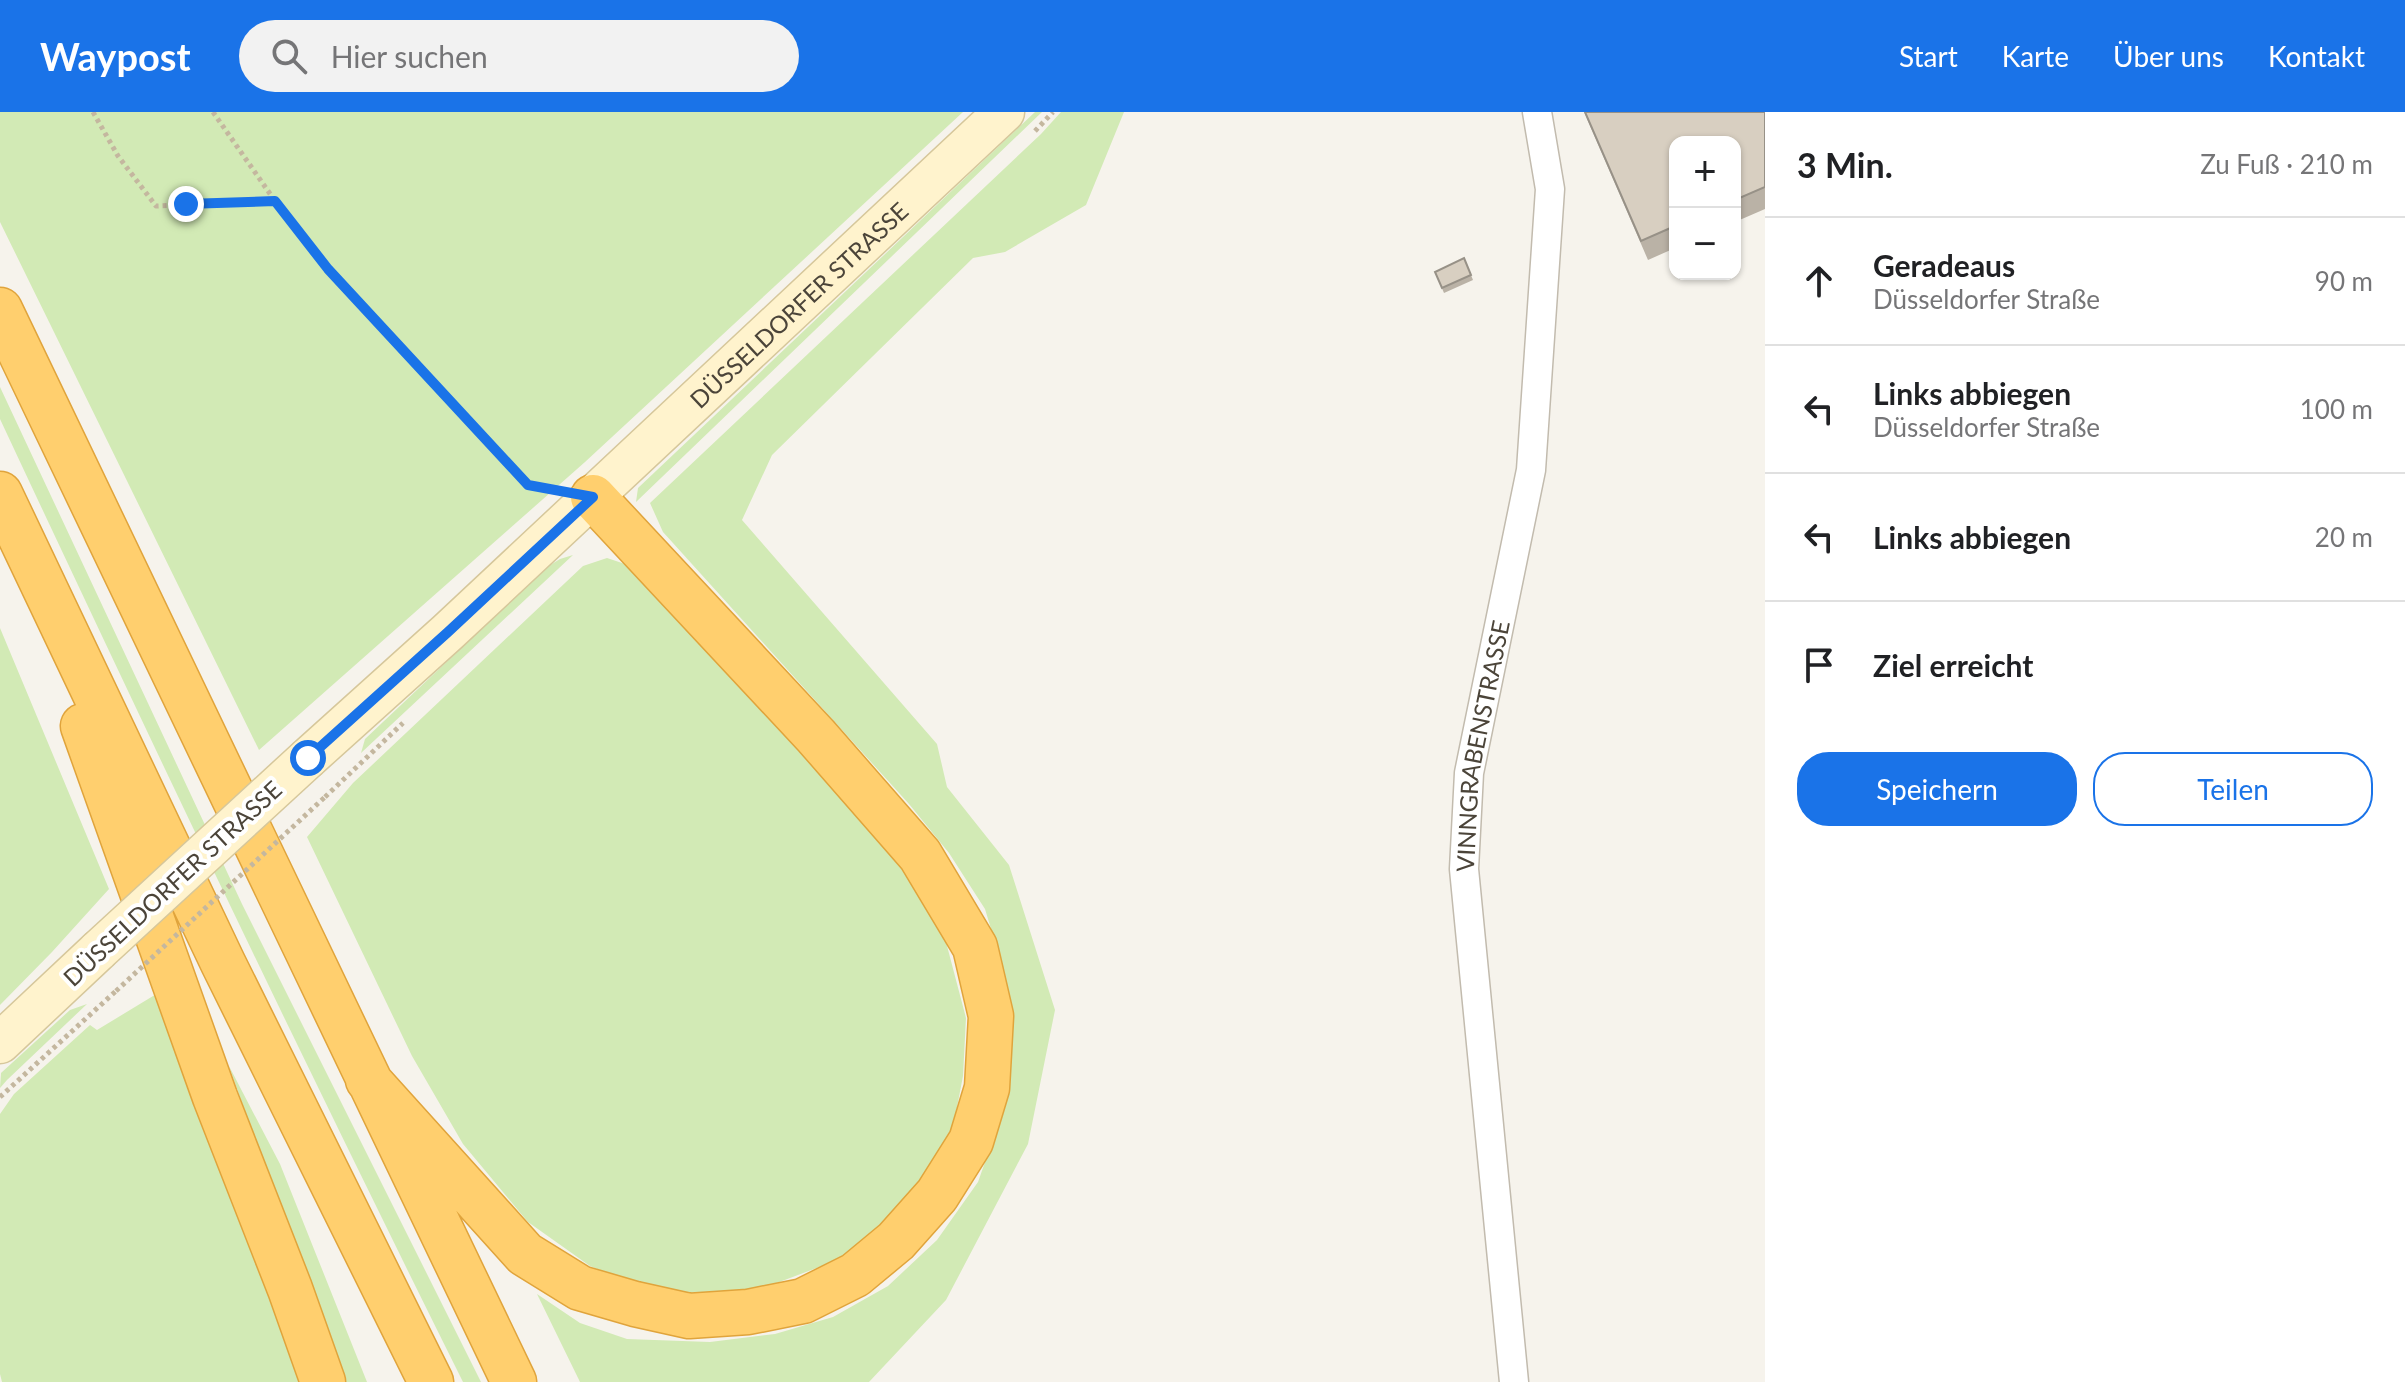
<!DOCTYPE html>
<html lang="de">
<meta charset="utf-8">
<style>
body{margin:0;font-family:Lato,sans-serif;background:#f2f2f2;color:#202124}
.controls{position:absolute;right:24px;top:24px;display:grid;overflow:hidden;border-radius:16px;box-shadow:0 2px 6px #0004}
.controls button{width:72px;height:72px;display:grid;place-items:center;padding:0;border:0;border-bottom:2px solid #e0e0e0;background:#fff;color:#202124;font:40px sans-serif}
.stop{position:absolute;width:24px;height:24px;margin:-18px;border:6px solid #1a73e8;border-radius:50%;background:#fff}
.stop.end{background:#1a73e8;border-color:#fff;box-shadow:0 2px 8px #0008}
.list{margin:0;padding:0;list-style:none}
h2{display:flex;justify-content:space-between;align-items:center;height:104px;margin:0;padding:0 32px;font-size:34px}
h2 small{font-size:26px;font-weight:400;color:#757577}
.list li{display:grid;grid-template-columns:52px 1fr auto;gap:24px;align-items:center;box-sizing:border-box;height:128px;padding:0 32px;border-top:2px solid #e0e0e0}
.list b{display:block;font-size:30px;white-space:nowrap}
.list p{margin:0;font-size:26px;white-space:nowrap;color:#757577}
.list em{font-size:26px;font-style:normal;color:#757577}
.actions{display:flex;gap:16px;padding:24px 32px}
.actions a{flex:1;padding:18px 0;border:2px solid #1a73e8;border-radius:32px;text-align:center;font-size:28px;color:#1a73e8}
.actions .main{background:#1a73e8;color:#fff}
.icon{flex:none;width:44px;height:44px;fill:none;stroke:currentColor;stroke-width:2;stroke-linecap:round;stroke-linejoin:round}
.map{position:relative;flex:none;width:1765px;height:1270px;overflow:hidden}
header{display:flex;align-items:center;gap:48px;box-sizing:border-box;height:112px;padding:0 40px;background:#1a73e8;color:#fff}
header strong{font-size:38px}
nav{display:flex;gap:44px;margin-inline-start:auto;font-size:28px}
.search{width:560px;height:72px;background:#f2f2f2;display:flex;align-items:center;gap:20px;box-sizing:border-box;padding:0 28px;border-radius:44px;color:#757577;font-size:30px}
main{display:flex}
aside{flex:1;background:#fff}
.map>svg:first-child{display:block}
</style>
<header>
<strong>Waypost</strong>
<div class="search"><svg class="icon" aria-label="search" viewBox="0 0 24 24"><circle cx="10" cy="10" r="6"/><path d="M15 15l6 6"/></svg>Hier suchen</div>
<nav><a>Start</a><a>Karte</a><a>Über uns</a><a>Kontakt</a></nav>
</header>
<main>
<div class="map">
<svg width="1765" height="1270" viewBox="0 0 1765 1270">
<rect width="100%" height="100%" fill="#f6f3ec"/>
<!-- green -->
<path fill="#d2eab5" d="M0,0H963L585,350L259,638L0,110Z
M1035,0H1042L636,390L638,376Z
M1061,0H1124L1086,93L1005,140L973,146L772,343L742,408L937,632L947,675L1009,753L1055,898L1028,1032L946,1188L869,1270H580L537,1182L580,1211L627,1227L710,1230L775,1222L833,1205L888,1174L937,1128L978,1070L1002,1002L1012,926L1004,860L985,797L949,741L909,692L663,420L650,391L1041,22Z
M0,275L242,792L481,1270H463C304,951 151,630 0,307Z
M573,443L361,641L365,627L547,455L560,447Z
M607,446L625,452L804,643L904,756L946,830L966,906L963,964L953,1016L926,1079L838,1148L758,1178L668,1186L590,1154L528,1110L463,1032L412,944L307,725L353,671L583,454Z
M0,516L109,777L52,840L0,893Z
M158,881L304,1270H2L0,1262V1002L14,982L90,913L97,918Z
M87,892L7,968L0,976L1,961L70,898Z
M229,954L280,1052L367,1270H341Z"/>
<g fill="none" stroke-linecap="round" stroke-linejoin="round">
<!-- minor casing -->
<g stroke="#c2bbae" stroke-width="31">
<g id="minor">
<path id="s1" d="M1514,1270L1464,757L1469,661L1531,358L1550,77L1537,0"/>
</g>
</g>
<!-- secondary casing -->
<g stroke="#d6c79b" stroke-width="43">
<g id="secondary">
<path id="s2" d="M308,646L448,520L1004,0"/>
<path d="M0,931L99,838"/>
</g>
</g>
<!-- motorway casing -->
<g stroke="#e0a43c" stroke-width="47">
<path id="motorway" d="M0,198L514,1270
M0,382L223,851L431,1270
M83,614L215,985L290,1177L323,1270
M368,968L525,1142L580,1176L635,1192L689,1204L748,1200L803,1189L855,1163L896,1129L937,1083L971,1029L987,976L991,904L975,835L920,743L816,624L593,385"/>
</g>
<!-- path -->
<path stroke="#c4b79f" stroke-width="5" stroke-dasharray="4 4" stroke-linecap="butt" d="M93,0L118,44L156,94L274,89
M213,0L275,89L328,157L528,373L552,378
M1035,19L1053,0
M325,685L403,611
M0,985L116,879"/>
<!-- minor -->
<use href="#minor" stroke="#fff" stroke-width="28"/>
<!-- secondary -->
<use href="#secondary" stroke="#fff3cd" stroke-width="40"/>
<!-- motorway -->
<use href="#motorway" stroke="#ffcf6e" stroke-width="44"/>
<!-- secondary-bridge casing -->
<g stroke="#d6c79b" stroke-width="43" stroke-linecap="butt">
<path id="secondary-bridge" d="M99,838L308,646"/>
</g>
<!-- path-bridge -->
<path stroke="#c4b79f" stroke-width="5" stroke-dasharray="4 4" stroke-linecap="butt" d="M116,879L325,685"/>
<!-- secondary-bridge -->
<use href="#secondary-bridge" stroke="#fff3cd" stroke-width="40"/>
</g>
<!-- wall -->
<path fill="#bab2a6" d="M1584,0H1765V97L1735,110V30H1675V136L1648,148Z
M1464,146L1473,168L1444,181L1435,160Z"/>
<!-- building -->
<path fill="#d8cfc1" stroke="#979187" stroke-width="2" d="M1585,0H1765V75L1735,88V30H1675V114L1641,129Z
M1464,146L1471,163L1442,176L1435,160Z"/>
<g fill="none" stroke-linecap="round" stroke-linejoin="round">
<!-- route -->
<path stroke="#1a73e8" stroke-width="10" d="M186,92L275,89L328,157L528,373L593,385L448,520L308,646"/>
</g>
<g text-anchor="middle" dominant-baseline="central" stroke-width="8" stroke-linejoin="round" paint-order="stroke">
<!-- street labels -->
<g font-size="24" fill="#4b4439" stroke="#fff">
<text stroke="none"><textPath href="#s2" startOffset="668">DÜSSELDORFER STRASSE</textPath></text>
<text stroke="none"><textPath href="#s1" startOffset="640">VINNGRABENSTRASSE</textPath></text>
<text transform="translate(172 771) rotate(-43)">DÜSSELDORFER STRASSE</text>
</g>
</g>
</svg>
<div class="controls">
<button>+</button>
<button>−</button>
</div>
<div class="stop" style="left:308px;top:646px"></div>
<div class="stop end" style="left:186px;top:92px"></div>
</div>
<aside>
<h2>3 Min.<small>Zu Fuß · 210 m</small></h2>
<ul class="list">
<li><svg class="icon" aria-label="ahead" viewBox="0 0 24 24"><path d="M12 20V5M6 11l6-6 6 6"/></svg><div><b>Geradeaus</b><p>Düsseldorfer Straße</p></div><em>90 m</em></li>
<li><svg class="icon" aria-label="left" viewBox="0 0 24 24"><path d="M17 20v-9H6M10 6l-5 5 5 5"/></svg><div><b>Links abbiegen</b><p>Düsseldorfer Straße</p></div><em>100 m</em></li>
<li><svg class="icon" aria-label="left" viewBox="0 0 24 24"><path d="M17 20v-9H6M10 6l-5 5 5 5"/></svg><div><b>Links abbiegen</b></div><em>20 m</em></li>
<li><svg class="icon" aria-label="arrive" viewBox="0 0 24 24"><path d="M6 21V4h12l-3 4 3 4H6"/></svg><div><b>Ziel erreicht</b></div></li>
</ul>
<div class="actions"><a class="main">Speichern</a><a>Teilen</a></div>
</aside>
</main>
